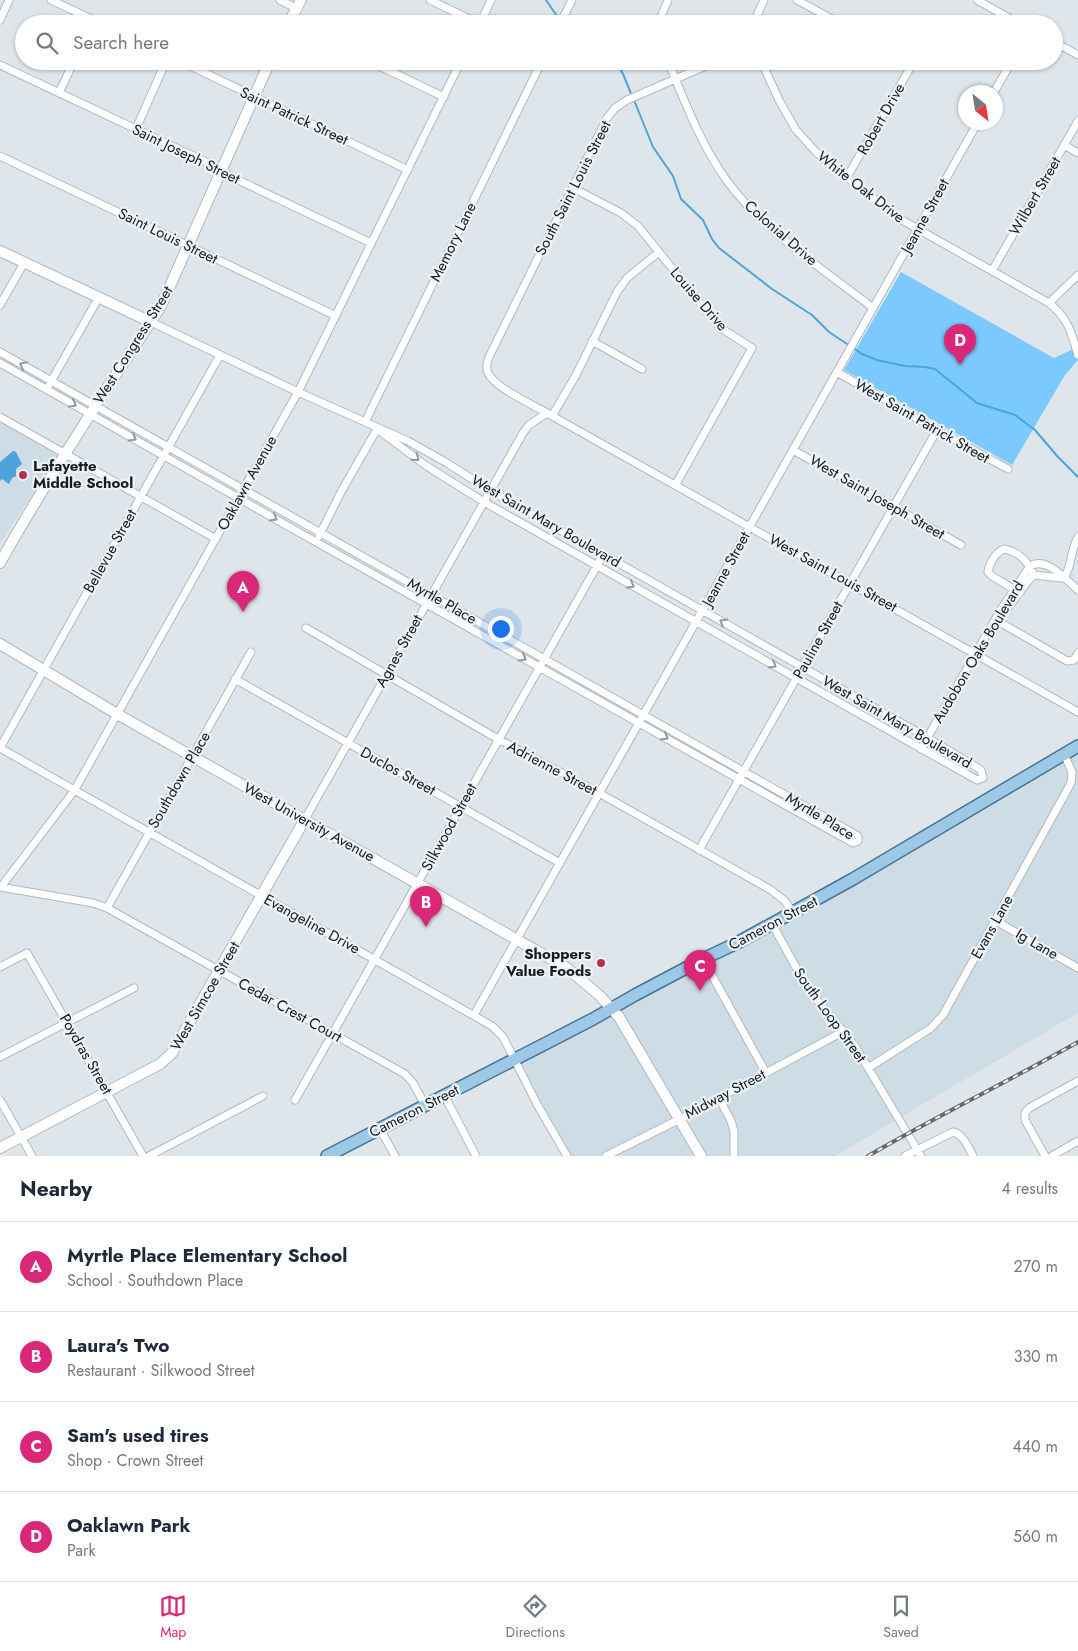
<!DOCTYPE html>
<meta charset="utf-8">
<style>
body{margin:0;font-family:Jost,sans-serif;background:#f6f6f7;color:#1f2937}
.compass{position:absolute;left:958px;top:85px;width:45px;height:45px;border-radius:50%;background:#fff;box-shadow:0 1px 4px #0004;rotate:150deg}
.you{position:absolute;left:500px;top:628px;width:18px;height:18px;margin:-12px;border:4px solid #fff;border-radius:50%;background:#1a73e8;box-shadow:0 0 0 8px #1a73e833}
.badge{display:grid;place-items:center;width:32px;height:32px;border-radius:50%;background:#db2777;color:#fff;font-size:16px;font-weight:700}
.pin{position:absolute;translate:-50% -41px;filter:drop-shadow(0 1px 2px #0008)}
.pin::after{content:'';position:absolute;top:26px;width:18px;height:15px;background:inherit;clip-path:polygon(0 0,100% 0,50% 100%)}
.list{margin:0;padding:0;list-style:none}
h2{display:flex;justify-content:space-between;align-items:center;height:65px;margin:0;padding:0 20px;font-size:21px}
h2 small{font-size:16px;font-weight:400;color:#747a83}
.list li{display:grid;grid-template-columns:32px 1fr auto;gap:15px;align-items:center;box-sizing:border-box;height:90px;padding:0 20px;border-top:1px solid #e0e1e3}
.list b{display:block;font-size:19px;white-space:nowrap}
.list p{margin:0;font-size:16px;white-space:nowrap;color:#747a83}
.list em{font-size:16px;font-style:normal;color:#747a83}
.icon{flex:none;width:28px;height:28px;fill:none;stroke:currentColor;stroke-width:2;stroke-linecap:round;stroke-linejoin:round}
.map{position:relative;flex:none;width:1078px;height:1156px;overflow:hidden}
.search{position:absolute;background:#fff;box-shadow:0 1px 4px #0004;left:15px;right:15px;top:15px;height:55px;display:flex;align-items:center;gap:12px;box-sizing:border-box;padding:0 18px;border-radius:28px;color:#747a83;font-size:19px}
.sheet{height:425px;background:#fff}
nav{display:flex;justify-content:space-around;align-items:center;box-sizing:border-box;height:70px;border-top:1px solid #e0e1e3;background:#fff;font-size:14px;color:#747a83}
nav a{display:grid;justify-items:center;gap:2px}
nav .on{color:#db2777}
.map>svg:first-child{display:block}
</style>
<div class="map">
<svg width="1078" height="1156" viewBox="0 0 1078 1156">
<rect width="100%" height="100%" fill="#dfe6eb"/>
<!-- built -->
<path fill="#cedce5" d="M0,420L56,452L57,454L39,485L0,543Z
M1078,751V1013L835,1156H563L513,1066Z"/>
<!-- green -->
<path fill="#7bc9fe" d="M901,272L1054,358L1073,349L1078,360L1065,375L1012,465L844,370Z"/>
<!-- water -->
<path fill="#4ca4db" d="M13,451L16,452L22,464L16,469V476L12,478L9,484L2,479L0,481V462Z"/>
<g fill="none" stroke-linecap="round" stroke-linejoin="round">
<!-- stream -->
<path stroke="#4ca4db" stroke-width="2" d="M546,0L559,19
M616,61L623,74L632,96
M634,100L653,147L673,176L681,199L703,220L712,239L719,248L772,289L812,315L829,332L862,354L877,360L905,366L925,367L935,369L977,403L1015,415L1035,430L1058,457L1078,477"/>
<!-- street casing -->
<g stroke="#b2b8bd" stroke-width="9">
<path id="street" d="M51,0L102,24
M280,0L296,8
M430,0L480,24
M797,0L841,24
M977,0L1020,24
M0,20L9,0
M480,24L491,0
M560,24L572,0
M658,24L668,0
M753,24L764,0
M1054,42L1078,55
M180,61L408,170
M369,61L444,97
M668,61C685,102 701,145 727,181C764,231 824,270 873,308
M717,61L627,100L615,108L607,118L489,357C487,362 486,368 488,373C495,388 532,404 547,413L1078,712
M761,61L780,102L796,130L816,152L835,168L900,219L1049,303C1069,319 1071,332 1078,355
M0,65L206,162L236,179L371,243
M994,92L1012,61
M59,93L74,61
M136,129L166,61
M1064,145L1078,153
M0,156L336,316
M847,177L913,63L909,61
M573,188L621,213L638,226L717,324L724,330L752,348L676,484
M992,271L1078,121
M1049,303L1078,275
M0,305L24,263
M151,322L298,392L408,441L447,463L491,491L928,738L981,770L983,778L977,780L484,502L425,465L377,429
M592,341L642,369
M0,352L858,836V841L853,843L316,542L0,363
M837,372L937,430L1008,469
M49,385L99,297
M552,416L576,375L617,292L627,278L659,252
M0,417L216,539
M365,422L542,61
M793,450L961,545
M319,536L341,492L377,429
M1064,578C1073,565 1069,553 1078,537
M1020,593L992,576L988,572C989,563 996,552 1004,549C1020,552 1028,562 1034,575
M998,618C1013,606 1020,587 1034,575L1062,578
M996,620L1067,661L1074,660L1078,653
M306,628L498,739L599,793L771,890L785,901L792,912
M235,679L560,863
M0,748L492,1026L503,1037L538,1106L567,1156
M0,748L220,355
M921,749L1000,611L1030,566C1047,556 1066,580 1078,590
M305,819L523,433L529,425L547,413
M699,850L937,430
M0,887L93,903L107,908L405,1074L413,1083L425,1105
M1,887L74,791L298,392L461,61
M107,908L251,652
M996,921L1078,968
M772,924L808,989L855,1046L921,1156
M703,959L766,1073
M0,967L27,953L143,1156
M474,1015L978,122
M0,1057L134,988
M868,1068L931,1028L943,1015L1071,783L1072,772L1064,754
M444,1095L476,1156
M719,1098L731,1121L734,1131V1156
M0,1100L32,1156
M295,1100L603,555
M380,1129L395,1156
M149,1156L263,1096
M606,1156L680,1119L844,1031
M905,1156L953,1132C963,1134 968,1147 973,1156
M1045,1156L1025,1120V1113L1029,1108L1078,1081
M1052,1156L1078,1141"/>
</g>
<!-- secondary casing -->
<g stroke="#b2b8bd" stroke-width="12">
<path id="secondary" d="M288,24L301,0
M0,251L151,322
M0,563C28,512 60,462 91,413C114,376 139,341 162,304L270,61
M0,644L117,714L567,968L600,996L619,1017L701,1156
M0,1148L160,1064L172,1053L305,819"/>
</g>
<!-- primary casing -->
<g stroke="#467595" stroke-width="14">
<path id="primary" d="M327,1156L593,1019L635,995L703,959L737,943L853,879L1078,746"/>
</g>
<!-- street -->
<use href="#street" stroke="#fff" stroke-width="7"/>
<!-- secondary -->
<use href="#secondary" stroke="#fff" stroke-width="10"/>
<!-- primary -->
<use href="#primary" stroke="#9ec9e6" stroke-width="11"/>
<!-- rail casing -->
<g stroke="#64686b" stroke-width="4">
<path id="rail" d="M868,1156C937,1116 1009,1081 1078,1042"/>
</g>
<!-- rail -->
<use href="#rail" stroke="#ecf3f8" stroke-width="2" stroke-dasharray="5.5" stroke-linecap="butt"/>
</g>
<!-- one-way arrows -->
<defs><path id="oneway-chevron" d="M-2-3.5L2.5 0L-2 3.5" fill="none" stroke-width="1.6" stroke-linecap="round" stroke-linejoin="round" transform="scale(1.25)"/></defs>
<g stroke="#989899">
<use href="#oneway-chevron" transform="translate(23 365) rotate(-151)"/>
<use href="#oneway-chevron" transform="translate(73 404) rotate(29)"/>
<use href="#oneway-chevron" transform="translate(133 438) rotate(30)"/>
<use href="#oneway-chevron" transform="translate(416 458) rotate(39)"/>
<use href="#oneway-chevron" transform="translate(274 518) rotate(30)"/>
<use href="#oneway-chevron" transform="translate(631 585) rotate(28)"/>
<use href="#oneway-chevron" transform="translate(723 622) rotate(-150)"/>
<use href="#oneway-chevron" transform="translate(523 658) rotate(30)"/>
<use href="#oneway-chevron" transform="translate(773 665) rotate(30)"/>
<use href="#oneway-chevron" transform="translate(665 737) rotate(30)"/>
</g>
<!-- markers -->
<g fill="#bd2c47" stroke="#ecf3f8" stroke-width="2">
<circle cx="23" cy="475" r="5"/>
<circle cx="601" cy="963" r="5"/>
</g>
<g text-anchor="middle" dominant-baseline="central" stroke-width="4.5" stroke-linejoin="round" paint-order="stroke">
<!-- street labels -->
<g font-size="15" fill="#191b1d" stroke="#ecf3f8">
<text transform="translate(294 116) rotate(25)">Saint Patrick Street</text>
<text transform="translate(881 119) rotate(-60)">Robert Drive</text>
<text transform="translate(186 154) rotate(26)">Saint Joseph Street</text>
<text transform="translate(861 187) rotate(38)">White Oak Drive</text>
<text transform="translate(573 188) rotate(-63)">South Saint Louis Street</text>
<text transform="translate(1035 196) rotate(-60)">Wilbert Street</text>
<text transform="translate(925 216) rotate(-61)">Jeanne Street</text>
<text transform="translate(781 233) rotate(41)">Colonial Drive</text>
<text transform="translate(168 236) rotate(26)">Saint Louis Street</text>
<text transform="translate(453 242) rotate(-64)">Memory Lane</text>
<text transform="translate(699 299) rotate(49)">Louise Drive</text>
<text transform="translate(133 345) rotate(-58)">West Congress Street</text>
<text transform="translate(922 421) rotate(30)">West Saint Patrick Street</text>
<text transform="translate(247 483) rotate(-61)">Oaklawn Avenue</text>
<text transform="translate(877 497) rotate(30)">West Saint Joseph Street</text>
<text transform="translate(546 521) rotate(30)">West Saint Mary Boulevard</text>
<text transform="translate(110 551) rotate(-61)">Bellevue Street</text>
<text transform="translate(726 569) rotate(-61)">Jeanne Street</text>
<text transform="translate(833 573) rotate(29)">West Saint Louis Street</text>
<text transform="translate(442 601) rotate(30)">Myrtle Place</text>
<text transform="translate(818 640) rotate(-61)">Pauline Street</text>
<text transform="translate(399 651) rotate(-61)">Agnes Street</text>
<text transform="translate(978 652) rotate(-59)">Audobon Oaks Boulevard</text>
<text transform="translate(897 722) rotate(30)">West Saint Mary Boulevard</text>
<text transform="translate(552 768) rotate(28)">Adrienne Street</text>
<text transform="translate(398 771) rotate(29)">Duclos Street</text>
<text transform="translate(179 780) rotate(-60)">Southdown Place</text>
<text transform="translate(820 816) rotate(31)">Myrtle Place</text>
<text transform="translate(309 822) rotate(29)">West University Avenue</text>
<text transform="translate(449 827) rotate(-61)">Silkwood Street</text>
<text transform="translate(773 923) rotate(-28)">Cameron Street</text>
<text transform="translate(312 924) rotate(29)">Evangeline Drive</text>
<text transform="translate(992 927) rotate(-61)">Evans Lane</text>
<text transform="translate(1037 944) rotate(30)">Ig Lane</text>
<text transform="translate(205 996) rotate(-60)">West Simcoe Street</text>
<text transform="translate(290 1010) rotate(29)">Cedar Crest Court</text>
<text transform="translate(830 1015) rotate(54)">South Loop Street</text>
<text transform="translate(86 1054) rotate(60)">Poydras Street</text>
<text transform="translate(725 1094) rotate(-28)">Midway Street</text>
<text transform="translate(414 1111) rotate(-27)">Cameron Street</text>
</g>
<!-- poi labels -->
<g font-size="15" font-weight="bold" fill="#191b1d" stroke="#ecf3f8" text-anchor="start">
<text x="33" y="466">Lafayette<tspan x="33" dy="17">Middle School</tspan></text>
<text x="591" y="954" text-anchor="end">Shoppers<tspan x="591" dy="17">Value Foods</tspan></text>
</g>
</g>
</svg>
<svg class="compass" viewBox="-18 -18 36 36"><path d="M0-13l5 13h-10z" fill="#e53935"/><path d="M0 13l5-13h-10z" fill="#747a83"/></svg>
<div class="you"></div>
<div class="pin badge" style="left:243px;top:612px">A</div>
<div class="pin badge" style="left:426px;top:927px">B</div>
<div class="pin badge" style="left:700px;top:991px">C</div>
<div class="pin badge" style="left:960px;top:365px">D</div>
<div class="search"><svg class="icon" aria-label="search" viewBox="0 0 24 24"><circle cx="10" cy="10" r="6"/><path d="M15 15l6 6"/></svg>Search here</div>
</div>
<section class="sheet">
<h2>Nearby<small>4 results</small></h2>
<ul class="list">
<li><span class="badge">A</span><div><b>Myrtle Place Elementary School</b><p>School · Southdown Place</p></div><em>270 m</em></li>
<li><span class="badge">B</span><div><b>Laura's Two</b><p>Restaurant · Silkwood Street</p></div><em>330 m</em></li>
<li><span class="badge">C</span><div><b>Sam's used tires</b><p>Shop · Crown Street</p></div><em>440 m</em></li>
<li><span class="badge">D</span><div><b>Oaklawn Park</b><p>Park</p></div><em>560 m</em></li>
</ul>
</section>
<nav>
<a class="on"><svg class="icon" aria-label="map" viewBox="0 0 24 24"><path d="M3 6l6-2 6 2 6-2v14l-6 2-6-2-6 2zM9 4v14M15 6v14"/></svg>Map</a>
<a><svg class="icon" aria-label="directions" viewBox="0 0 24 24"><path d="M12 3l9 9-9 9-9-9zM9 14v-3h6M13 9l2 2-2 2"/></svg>Directions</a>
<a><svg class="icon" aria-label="saved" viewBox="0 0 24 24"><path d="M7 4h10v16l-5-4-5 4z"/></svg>Saved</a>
</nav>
